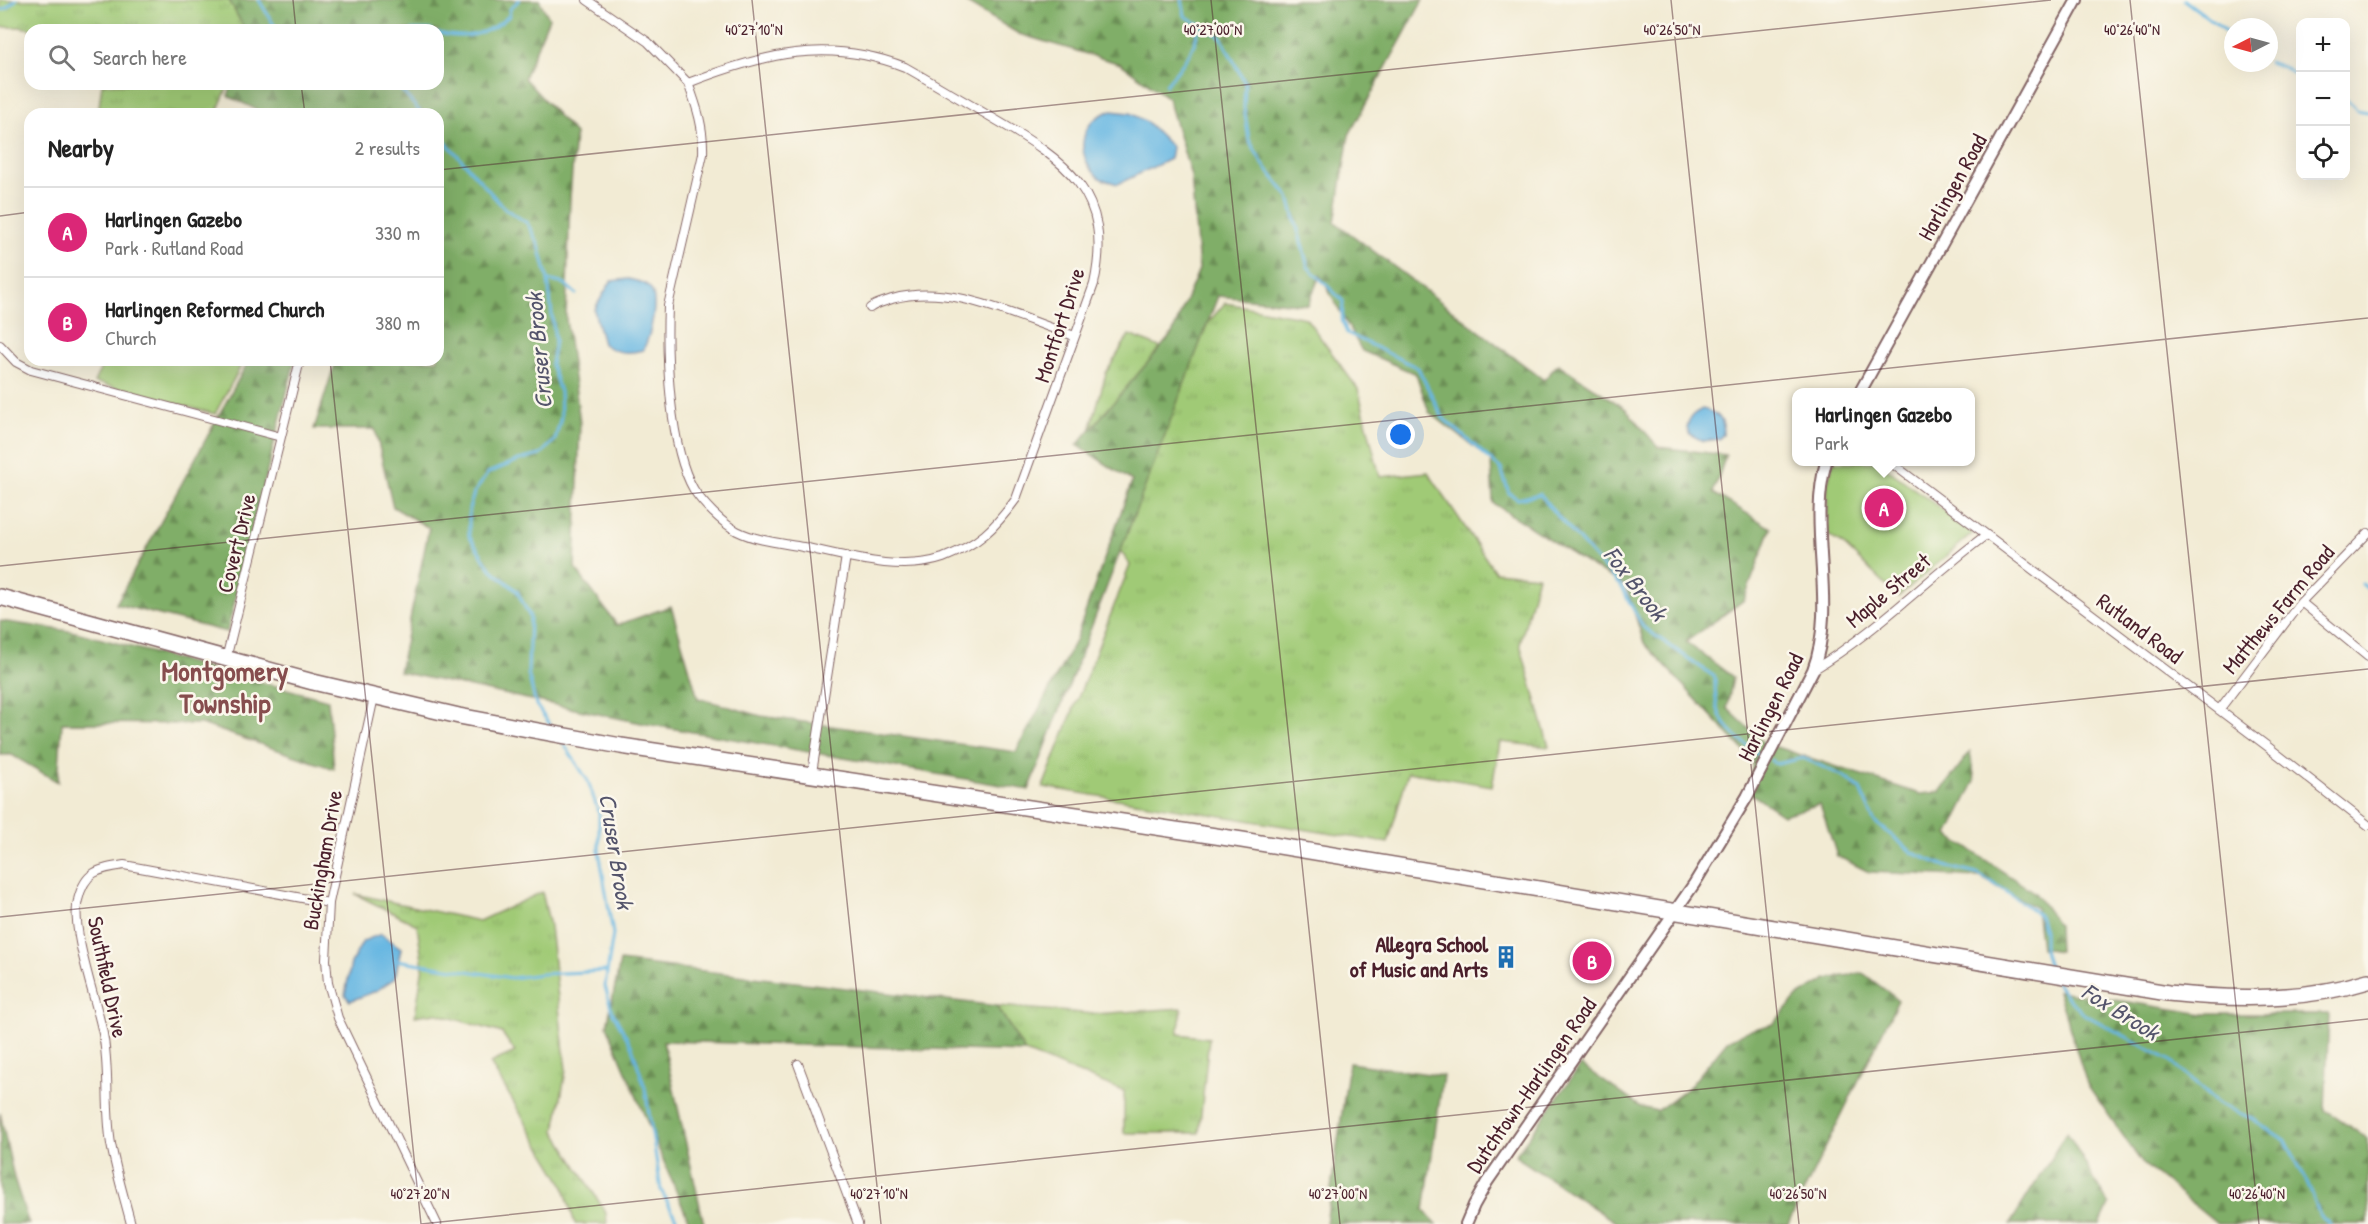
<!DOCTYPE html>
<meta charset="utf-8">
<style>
body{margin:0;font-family:"Patrick Hand",sans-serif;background:#f6f6f6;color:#222}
.controls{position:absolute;right:18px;top:18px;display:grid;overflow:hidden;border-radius:12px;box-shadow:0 6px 24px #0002}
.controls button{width:54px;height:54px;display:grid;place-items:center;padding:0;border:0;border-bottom:2px solid #e0e0e0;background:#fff;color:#222;font:30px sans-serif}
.compass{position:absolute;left:2224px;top:18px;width:54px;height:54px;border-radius:50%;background:#fff;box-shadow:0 6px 24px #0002;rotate:264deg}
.you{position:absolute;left:1401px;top:435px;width:21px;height:21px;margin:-15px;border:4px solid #fff;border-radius:50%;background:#1a73e8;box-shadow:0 0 0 9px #1a73e833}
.badge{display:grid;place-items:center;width:39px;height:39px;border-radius:50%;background:#db2777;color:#fff;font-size:20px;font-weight:700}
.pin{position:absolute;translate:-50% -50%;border:3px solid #fff;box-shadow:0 2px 6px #0006}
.popup{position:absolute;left:1792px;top:388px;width:183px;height:78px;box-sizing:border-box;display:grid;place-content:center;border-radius:12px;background:#fff;filter:drop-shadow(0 2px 4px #0005);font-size:20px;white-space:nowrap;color:#767676}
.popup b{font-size:22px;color:#222}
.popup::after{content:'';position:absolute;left:50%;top:100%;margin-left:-12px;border:12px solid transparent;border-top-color:#fff}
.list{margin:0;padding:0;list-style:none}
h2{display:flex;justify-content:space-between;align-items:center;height:78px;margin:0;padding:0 24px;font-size:26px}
h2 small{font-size:20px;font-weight:400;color:#767676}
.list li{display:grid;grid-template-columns:39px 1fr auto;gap:18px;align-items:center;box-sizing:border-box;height:90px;padding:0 24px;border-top:2px solid #e0e0e0}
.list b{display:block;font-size:22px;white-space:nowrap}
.list p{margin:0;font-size:20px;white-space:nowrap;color:#767676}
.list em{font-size:20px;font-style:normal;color:#767676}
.icon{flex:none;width:33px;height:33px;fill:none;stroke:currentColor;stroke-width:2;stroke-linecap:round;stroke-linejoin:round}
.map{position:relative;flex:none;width:2368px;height:1224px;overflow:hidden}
.search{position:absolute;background:#fff;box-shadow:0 6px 24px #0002;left:24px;top:24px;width:420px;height:66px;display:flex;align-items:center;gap:15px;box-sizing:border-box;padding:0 21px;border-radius:18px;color:#767676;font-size:22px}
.panel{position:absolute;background:#fff;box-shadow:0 6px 24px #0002;left:24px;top:108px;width:420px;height:258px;border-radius:18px}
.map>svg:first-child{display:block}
</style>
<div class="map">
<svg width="2368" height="1224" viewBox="0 0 2368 1224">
<defs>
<pattern id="grass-tufts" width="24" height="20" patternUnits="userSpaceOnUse" patternTransform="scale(1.5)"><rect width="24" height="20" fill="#a0ca76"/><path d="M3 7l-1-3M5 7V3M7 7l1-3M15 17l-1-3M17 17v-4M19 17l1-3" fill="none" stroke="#8bad66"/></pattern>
<pattern id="forest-firs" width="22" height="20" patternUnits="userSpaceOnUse" patternTransform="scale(1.5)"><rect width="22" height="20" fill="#80ae67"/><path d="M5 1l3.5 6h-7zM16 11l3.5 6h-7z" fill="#6b8d55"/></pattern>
</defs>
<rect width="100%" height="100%" fill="#fbf7ec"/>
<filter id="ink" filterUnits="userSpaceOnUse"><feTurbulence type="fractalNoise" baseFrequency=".0167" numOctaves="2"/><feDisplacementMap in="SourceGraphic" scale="12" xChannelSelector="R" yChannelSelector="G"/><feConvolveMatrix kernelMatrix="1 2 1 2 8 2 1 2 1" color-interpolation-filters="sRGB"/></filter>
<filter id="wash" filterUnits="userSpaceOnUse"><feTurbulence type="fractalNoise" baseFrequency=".008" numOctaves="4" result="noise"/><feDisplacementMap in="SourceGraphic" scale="24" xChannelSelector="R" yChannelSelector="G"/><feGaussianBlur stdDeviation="1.35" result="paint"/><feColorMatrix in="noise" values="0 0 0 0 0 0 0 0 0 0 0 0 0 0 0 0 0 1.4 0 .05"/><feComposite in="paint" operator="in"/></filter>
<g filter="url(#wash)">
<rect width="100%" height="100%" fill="#f2ebd4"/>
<!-- grass -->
<path fill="url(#grass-tufts)" stroke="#757450" stroke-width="1.5" d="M0,0H229L245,30H38L20,27H0Z
M102,84H229L216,114H116L99,107Z
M1225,303L1306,318L1358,389L1380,477L1428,472L1495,572L1538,576L1520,644L1549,747L1500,742L1492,786L1408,772L1388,843L1043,787L1130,565L1116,544L1140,471L1088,438L1106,373L1129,335L1167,350L1194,339Z
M542,892L550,926L566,1070L555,1131L606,1213L607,1224H575L563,1184L490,1063L515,1052L502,1033L435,1013L415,1016L423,966L417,925L355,894L479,921Z
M997,1006L1095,1014L1182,1008L1178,1034L1209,1038L1199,1133H1124V1091L1025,1052Z"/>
<!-- forest -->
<path fill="url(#forest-firs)" stroke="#656649" stroke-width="1.5" d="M229,0H539L549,18L524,78L575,134L570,198L566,319L580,422L575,568L617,625L671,606L698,698L761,716L1016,752L1075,641L1132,481L1077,445L1172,334L1199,269L1191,176L1168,98L1121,64L1019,34L962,0H1423L1349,135L1335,222L1544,380L1558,364L1626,409L1658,447L1726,455L1713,493L1771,528L1744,600L1686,642L1733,677L1727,708L1764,743L1920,794L1940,792L1970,752L1975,781L1948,835L2035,893L2058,925L2059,951L2041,948L2036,908L1980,877L1869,872L1837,856L1820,804L1783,815L1750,793L1753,761L1644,643L1626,586L1589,565L1493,503L1491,460L1429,412L1416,374L1362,351L1320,275L1308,305L1218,296L1029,790L646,724L399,672L429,528L393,507L375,429H314L336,360H438V114H266L228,96L232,84H438V30H245Z
M249,360H295L227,632L116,604Z
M0,621L76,632L328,700L334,769L201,724L62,723L58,782L12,755H0Z
M620,961L997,1006L1025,1052L663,1041L704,1224H690L607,1026Z
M1863,973L1898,1000L1788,1224H1618L1515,1156L1581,1065L1641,1107L1657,1111L1691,1085L1727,1041L1747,1031L1773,1024L1798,996L1827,979Z
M2058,991L2204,1014H2329L2325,1110L2368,1139V1224H2217L2142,1163L2087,1084Z
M1349,1063L1443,1076L1424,1211L1437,1224H1326Z
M0,1113L14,1178L29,1224H0Z
M2067,1132L2109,1205L2100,1224H2010Z"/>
<!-- park -->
<path fill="#a0ca76" stroke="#757450" stroke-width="1.5" d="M105,360H244L215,414L94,382Z
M1833,462H1878L1971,531L1972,534L1898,597L1845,546L1828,535L1827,486Z"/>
<!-- water -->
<path fill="#68b7e2" stroke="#596b86" stroke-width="1.5" d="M1111,111L1130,113L1147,122L1172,147L1170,159L1118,184C1113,182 1105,181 1100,178C1073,158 1079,119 1111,111Z
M629,279C635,281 643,282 648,286C661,296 650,337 643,350C627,354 616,353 603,344L594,310L611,281Z
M1702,409C1716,412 1725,418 1723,434L1719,439L1703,441L1689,434L1687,428L1690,417Z
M381,934L401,948L395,978L376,991L350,1001L345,995L351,963L363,941Z"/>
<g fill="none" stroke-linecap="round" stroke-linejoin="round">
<!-- stream -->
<path stroke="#68b7e2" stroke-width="3" d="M259,0L277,30
M1182,0L1185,16L1221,37L1245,83L1244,107L1249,140L1263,164L1289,197L1308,267L1343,301L1342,321L1347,333L1418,368L1443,418L1501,469L1509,493L1518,499L1540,494L1553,511L1622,588L1643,627L1715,677C1715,690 1715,707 1722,719C1729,731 1752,752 1765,757
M2184,0L2233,36
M0,10L5,9L16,0
M412,30H432
M438,33C466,40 487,35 509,16L510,9L519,0
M2269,62L2285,68L2300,78
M396,84L422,114
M1166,85C1179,68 1200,46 1198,23
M2346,99L2357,110L2368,112
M438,133L504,208L527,223L539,245L548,280L555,341L551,364L560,392L561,417L555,440L540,455L519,460L488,473L474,493L469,509V536L491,569L517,591L530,617L528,673L536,705L553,729
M548,280L565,284L576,294
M2362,584L2368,589
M562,741L588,781L599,814V851L613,934L605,986L612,1011L632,1047L645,1088L661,1190L679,1224
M1771,760L1777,764L1803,758L1843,776L1860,789L1874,821L1913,853L1948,867L1977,874L2003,889L2039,915L2044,931V950L2049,968
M396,960L512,978L542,974L606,971
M2054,979L2067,997L2084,1014L2169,1060L2219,1104L2253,1119L2286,1141L2308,1184L2320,1216L2330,1224"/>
</g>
</g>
<g filter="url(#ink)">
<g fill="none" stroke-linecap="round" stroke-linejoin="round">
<!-- street casing -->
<g stroke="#856666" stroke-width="10">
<path id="street" d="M587,0L648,42L688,83C763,54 827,37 905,67C935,84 965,102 996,120C1066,161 1114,193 1094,284L1016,499C994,529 979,544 943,558C900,573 846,556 803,547C781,543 757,541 737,531C722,523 703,504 694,490C669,447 666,356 668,306L703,154C704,128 697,107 688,83
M870,308C877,303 884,302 892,299C954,282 1017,318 1075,336
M0,345L16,362L31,370L281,437
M1890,462L2267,746L2368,825
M2301,602L2368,657
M226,659L300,360
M1813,670C1876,632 1927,579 1986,535
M374,697L329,903L326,960L328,983L338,1018L437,1224
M2219,710L2301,602L2368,533
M812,773L846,556
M798,1064L858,1224
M131,1224C124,1197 116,1171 111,1144C105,1107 110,1070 103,1034C97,1002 70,928 78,900C85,871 98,869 124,865L329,903"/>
</g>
<!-- secondary casing -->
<g stroke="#856666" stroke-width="14">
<path id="secondary" d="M1860,392L2077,0
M1466,1224L1474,1205L1487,1182L1694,884L1747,797L1813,670C1838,604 1807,529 1826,462"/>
</g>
<!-- highway casing -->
<g stroke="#856666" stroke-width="18">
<path id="highway" d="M0,597L313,682L459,716L533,730L621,746L1242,840L2168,993C2235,1000 2303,1001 2368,981"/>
</g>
<!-- street -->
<use href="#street" stroke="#fff" stroke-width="8"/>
<!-- secondary -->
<use href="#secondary" stroke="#fff" stroke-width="10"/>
<!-- highway -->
<use href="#highway" stroke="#fff" stroke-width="15"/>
</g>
</g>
<!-- ticks -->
<path fill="none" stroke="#4a1f2b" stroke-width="1.5" stroke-opacity="0.45" d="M293,0L296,30M752,0L881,1224M1211,0L1340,1224M1671,0L1799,1224M2130,0L2259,1224M301,84L305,114M438,170L2051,0M0,216L30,212M330,360L421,1224M0,566L2368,318M0,917L2368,669M421,1224L2368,1019"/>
<!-- icons -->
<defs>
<g id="building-bare" transform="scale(1.8)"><path d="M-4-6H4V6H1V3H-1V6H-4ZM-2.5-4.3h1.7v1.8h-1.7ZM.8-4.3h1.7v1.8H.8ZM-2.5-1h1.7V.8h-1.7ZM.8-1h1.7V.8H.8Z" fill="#1f6fb2" stroke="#fbf7ec" stroke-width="2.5" paint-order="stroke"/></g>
</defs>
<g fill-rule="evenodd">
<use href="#building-bare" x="1506" y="957"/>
</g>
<g text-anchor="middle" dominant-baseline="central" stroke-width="5" stroke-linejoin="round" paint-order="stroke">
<!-- street labels -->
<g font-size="22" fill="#4a1f2b" stroke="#fbf7ec">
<text transform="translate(1952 187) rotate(-61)">Harlingen Road</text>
<text transform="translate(1059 325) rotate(-72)">Montfort Drive</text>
<text transform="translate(236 543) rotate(-76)">Covert Drive</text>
<text transform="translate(1888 590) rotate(-40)">Maple Street</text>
<text transform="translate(2278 609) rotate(-50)">Matthews Farm Road</text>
<text transform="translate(2140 628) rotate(37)">Rutland Road</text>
<text transform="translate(1770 707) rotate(-63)">Harlingen Road</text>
<text transform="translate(322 860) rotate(-80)">Buckingham Drive</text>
<text transform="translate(108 977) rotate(78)">Southfield Drive</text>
<text transform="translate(1531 1085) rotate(-55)">Dutchtown-Harlingen Road</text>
</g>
<!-- poi labels -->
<g font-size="22" font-weight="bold" fill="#4a1f2b" stroke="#fbf7ec" text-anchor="end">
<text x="1488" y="944">Allegra School<tspan x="1488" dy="25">of Music and Arts</tspan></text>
</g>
<!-- water labels -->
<g font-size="24" font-style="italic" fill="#54546b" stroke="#fbf7ec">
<text transform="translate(538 351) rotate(-95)">Cruser Brook</text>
<text transform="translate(1636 583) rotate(52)">Fox Brook</text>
<text transform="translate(617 851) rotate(81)">Cruser Brook</text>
<text transform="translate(2121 1011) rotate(32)">Fox Brook</text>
</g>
<!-- district labels -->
<g font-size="28" font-weight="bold" fill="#864d4e" stroke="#fbf7ec">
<text x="225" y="671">Montgomery<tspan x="225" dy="32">Township</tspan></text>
</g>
</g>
<g font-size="15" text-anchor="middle" fill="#4a1f2b" stroke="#fbf7ec" stroke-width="5" stroke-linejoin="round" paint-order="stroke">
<text x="754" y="35">40°27'10"N</text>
<text x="1213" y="35">40°27'00"N</text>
<text x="1672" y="35">40°26'50"N</text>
<text x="2132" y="35">40°26'40"N</text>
<text x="420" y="1199">40°27'20"N</text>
<text x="879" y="1199">40°27'10"N</text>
<text x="1338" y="1199">40°27'00"N</text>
<text x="1798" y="1199">40°26'50"N</text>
<text x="2257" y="1199">40°26'40"N</text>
</g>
</svg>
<div class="controls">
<button>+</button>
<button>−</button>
<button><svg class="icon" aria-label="locate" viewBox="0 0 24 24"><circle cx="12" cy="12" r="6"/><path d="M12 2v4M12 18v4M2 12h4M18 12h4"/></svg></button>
</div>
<svg class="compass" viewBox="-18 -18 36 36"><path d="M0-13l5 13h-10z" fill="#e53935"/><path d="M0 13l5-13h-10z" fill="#767676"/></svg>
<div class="you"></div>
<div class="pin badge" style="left:1884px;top:508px">A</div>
<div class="popup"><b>Harlingen Gazebo</b>Park</div>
<div class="pin badge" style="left:1592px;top:961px">B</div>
<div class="search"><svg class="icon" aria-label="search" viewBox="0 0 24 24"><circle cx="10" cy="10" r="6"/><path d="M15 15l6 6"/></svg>Search here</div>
<section class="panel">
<h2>Nearby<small>2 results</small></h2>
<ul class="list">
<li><span class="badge">A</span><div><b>Harlingen Gazebo</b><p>Park · Rutland Road</p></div><em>330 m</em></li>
<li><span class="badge">B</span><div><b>Harlingen Reformed Church</b><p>Church</p></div><em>380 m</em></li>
</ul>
</section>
</div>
